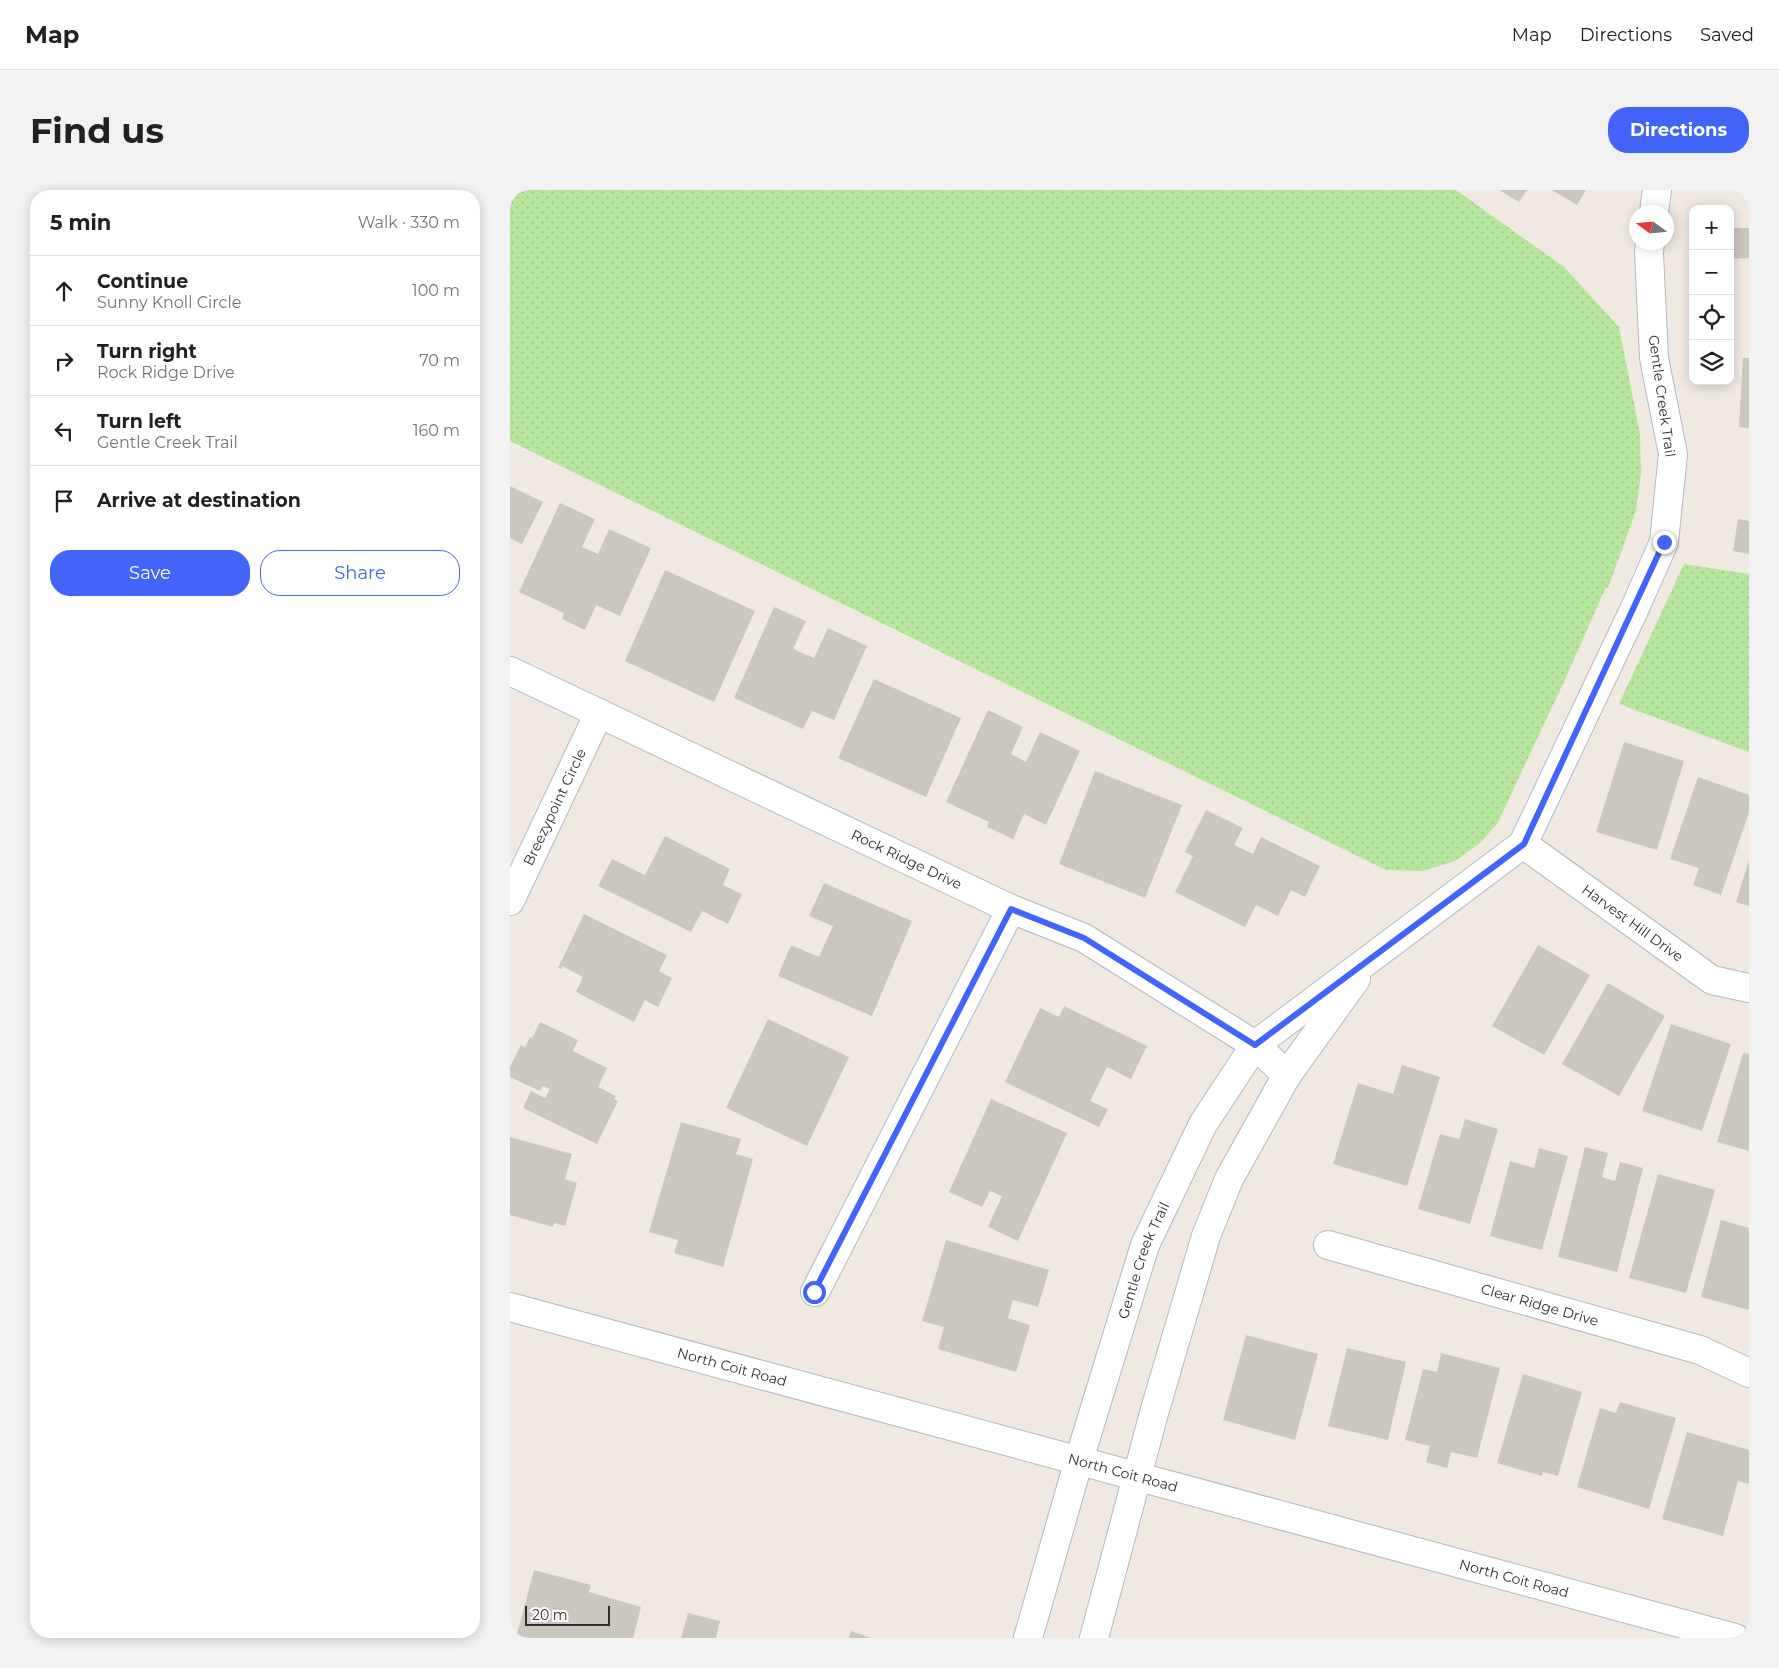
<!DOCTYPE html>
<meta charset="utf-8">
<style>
body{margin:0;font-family:Montserrat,sans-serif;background:#f2f2f2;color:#202124}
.controls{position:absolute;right:15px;top:15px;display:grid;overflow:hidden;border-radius:10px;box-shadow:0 2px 12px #0003}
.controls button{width:45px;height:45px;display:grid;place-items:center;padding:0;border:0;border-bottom:1px solid #e0e0e0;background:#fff;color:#202124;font:25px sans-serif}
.compass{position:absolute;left:1119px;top:15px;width:45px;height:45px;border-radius:50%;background:#fff;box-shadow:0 2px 12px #0003;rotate:285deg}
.scale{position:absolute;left:15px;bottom:12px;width:85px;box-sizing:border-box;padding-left:5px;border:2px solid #2e2e2e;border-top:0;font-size:14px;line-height:18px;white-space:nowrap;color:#2e2e2e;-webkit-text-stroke:4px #fff;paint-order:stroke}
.stop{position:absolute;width:15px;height:15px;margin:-11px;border:4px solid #4264fb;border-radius:50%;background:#fff}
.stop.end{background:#4264fb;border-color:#fff;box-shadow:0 1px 5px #0008}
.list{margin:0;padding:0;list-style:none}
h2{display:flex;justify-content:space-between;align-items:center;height:65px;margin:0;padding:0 20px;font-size:21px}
h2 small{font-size:16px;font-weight:400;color:#757577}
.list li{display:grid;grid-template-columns:32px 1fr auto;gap:15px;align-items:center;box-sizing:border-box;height:70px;padding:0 20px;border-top:1px solid #e0e0e0}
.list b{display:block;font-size:19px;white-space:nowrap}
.list p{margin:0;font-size:16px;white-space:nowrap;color:#757577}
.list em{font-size:16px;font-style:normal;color:#757577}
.actions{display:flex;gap:10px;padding:15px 20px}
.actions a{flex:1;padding:11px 0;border:1px solid #4264fb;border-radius:20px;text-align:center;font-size:18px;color:#4264fb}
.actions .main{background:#4264fb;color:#fff}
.icon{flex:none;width:28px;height:28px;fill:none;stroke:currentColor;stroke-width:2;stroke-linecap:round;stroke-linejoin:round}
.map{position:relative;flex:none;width:1239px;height:1448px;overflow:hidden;border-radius:20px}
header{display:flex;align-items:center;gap:30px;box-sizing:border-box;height:70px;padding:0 25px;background:#fff;border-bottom:1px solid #e0e0e0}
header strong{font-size:24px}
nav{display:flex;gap:28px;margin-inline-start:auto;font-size:18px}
.intro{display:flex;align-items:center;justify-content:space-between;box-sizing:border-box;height:120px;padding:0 30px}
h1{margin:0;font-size:35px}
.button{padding:12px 22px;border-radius:20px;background:#4264fb;color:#fff;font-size:18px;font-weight:700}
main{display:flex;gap:30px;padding:0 30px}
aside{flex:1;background:#fff;border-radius:20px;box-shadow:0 2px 12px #0003}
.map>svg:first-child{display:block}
</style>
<header>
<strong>Map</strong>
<nav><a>Map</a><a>Directions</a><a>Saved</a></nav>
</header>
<div class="intro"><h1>Find us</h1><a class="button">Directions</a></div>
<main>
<aside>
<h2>5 min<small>Walk · 330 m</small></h2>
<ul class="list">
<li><svg class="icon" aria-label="ahead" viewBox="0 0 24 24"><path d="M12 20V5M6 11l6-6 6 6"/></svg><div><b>Continue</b><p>Sunny Knoll Circle</p></div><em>100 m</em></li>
<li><svg class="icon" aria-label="right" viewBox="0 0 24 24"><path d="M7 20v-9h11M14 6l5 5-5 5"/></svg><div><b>Turn right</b><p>Rock Ridge Drive</p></div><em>70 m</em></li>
<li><svg class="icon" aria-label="left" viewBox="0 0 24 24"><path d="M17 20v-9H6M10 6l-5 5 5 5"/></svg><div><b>Turn left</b><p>Gentle Creek Trail</p></div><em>160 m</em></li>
<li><svg class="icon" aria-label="arrive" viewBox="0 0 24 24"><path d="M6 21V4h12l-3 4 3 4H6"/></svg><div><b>Arrive at destination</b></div></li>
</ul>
<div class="actions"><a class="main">Save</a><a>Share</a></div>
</aside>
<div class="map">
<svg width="1239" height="1448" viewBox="0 0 1239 1448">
<defs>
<pattern id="grass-dots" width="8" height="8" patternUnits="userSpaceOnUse" patternTransform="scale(1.25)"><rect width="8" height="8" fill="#b6e59e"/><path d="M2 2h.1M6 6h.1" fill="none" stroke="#9dc588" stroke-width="1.8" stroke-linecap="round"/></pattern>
</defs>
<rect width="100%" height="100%" fill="#efe9e1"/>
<!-- grass -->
<path fill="url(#grass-dots)" d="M0,0H946L1054,77L1109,137L1130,244L1131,283L1126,321L1098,398L1096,397L1053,494L987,634L970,653L948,669L942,672L913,681L876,680L0,251Z
M1174,374L1239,384V562L1109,514Z"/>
<!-- building -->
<path fill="#cbc7bf" d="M989,0H1017L1009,12Z
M1042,0H1076L1067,15Z
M1220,38H1239V68L1220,69Z
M1233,168H1239V238L1229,237Z
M0,296L33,312L12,354L0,348Z
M50,313L85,329L72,357L88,364L99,339L141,358L110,426L86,415L75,440L52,429L54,423L9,402Z
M1228,329L1239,331V364L1223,361Z
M155,380L245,421L204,512L115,471Z
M264,417L296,431L283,459L304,468L318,438L357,456L324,530L302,521L293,539L224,508Z
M364,489L451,528L416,607L328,568Z
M478,520L513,537L501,564L516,572L530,542L570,561L536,635L514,624L503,649L477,637L479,632L436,612Z
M1114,552L1174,571L1147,660L1086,642Z
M585,581L672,615L635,708L549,674Z
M1188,587L1239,605V622L1211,705L1183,695L1189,678L1160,669Z
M696,620L733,638L724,655L743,664L751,647L810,676L795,707L781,700L768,726L746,715L735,737L665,702L683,666L675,662Z
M155,646L220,679L213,695L232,704L218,734L192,721L181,742L88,696L102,669L135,685Z
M1239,670V716L1226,712Z
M314,693L402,731L362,826L268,786L281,755L309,767L323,736L299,726Z
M74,724L157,765L149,781L162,788L148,817L135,810L124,832L66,802L73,787L52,776L51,779L48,778Z
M1028,755L1080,785L1034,865L982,836Z
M1098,793L1155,826L1109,906L1052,874Z
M554,816L637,856L621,889L597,877L580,911L598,919L589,937L495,892L530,818L549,827Z
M258,829L339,867L297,956L216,918Z
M30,832L68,850L63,861L97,878L88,897L106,906L104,909L108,911L87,954L13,918L21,901L35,908L40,899L33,896L30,901L0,887V877L11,855L15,857L20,847L22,848Z
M1161,834L1221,854L1192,941L1132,921Z
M1233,863L1239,864V961L1207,952Z
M892,875L930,887L897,996L823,974L848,893L883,904Z
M481,909L557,943L508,1051L478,1037L492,1006L480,1001L472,1017L439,1002Z
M955,929L988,939L960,1034L908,1019L930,944L949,949Z
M171,932L231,949L226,964L243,969L213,1077L164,1063L168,1050L139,1042Z
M0,947L62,964L55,989L67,993L55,1036L44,1033L43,1037L0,1025Z
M1075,957L1098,963L1092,987L1105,991L1110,972L1133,978L1107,1082L1048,1067Z
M1029,958L1058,966L1032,1060L980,1046L1000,971L1024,978Z
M1148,984L1205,1000L1176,1103L1119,1088Z
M1211,1030L1239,1038V1120L1191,1107Z
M436,1050L539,1080L528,1117L503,1110L498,1128L520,1135L506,1182L428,1159L434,1137L412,1131Z
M736,1145L808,1164L785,1250L713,1230Z
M837,1158L896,1172L878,1250L818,1236Z
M931,1163L990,1178L967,1268L941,1262L937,1278L916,1272L920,1256L895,1250L913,1179L927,1182Z
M1013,1184L1072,1202L1048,1286L1033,1282L1032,1286L987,1273Z
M1110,1212L1166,1228L1139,1319L1067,1297L1090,1218L1106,1223Z
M1177,1242L1239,1260V1294L1228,1291L1213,1346L1152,1329Z
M24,1380L81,1395L79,1402L131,1417L123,1448H6Z
M178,1423L210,1431L206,1448H171Z
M341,1441L361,1448H339Z"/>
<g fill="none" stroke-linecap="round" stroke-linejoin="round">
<!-- minor casing -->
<g stroke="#b4b7c1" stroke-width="30">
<g id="minor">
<path d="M1144,22L1147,0"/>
<path id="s1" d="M0,481L501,719L574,748L745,855L777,885"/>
<path id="s2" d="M1013,654L1202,790L1239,798"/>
<path id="s3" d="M0,711L89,523"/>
<path id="s4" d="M818,1055L1190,1160L1239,1183"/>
<path d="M305,1102L501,719"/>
<path id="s5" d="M0,1117L1225,1448"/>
<path id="s6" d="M518,1448L569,1270L635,1055L693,934L745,855L1013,654L1124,420L1154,352L1163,264L1144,168L1139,63L1140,52"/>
<path d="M584,1448L644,1223L696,1046L719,989L777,885L846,789"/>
</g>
</g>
<!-- minor -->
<use href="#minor" stroke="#fff" stroke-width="28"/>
</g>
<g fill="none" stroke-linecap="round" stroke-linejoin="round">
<!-- route -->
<path stroke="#4264fb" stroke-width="6" d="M304,1102L501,719L574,748L745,855L1014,654L1154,352"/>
</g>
<g text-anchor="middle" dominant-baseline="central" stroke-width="4.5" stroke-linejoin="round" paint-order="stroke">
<!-- street labels -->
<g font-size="14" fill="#2e2e2e" stroke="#fff">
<text transform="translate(1152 206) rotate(82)">Gentle Creek Trail</text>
<text stroke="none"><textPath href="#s3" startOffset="104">Breezypoint Circle</textPath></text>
<text stroke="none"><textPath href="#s1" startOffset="439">Rock Ridge Drive</textPath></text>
<text stroke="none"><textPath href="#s2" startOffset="135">Harvest Hill Drive</textPath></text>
<text stroke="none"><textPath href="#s6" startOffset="395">Gentle Creek Trail</textPath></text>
<text stroke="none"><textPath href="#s4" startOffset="220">Clear Ridge Drive</textPath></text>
<text stroke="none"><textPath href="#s5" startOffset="230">North Coit Road</textPath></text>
<text stroke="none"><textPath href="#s5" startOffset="635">North Coit Road</textPath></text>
<text stroke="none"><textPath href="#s5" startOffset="1040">North Coit Road</textPath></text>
</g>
</g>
</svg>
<div class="controls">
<button>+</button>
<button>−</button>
<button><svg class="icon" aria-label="locate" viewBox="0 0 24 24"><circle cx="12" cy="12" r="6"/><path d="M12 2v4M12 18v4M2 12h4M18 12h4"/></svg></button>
<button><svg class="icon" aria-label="layers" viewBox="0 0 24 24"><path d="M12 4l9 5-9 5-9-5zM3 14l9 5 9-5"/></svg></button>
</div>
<svg class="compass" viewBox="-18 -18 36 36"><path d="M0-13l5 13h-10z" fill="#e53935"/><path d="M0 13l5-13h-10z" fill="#757577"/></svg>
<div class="scale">20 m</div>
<div class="stop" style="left:304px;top:1102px"></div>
<div class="stop end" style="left:1154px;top:352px"></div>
</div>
</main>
